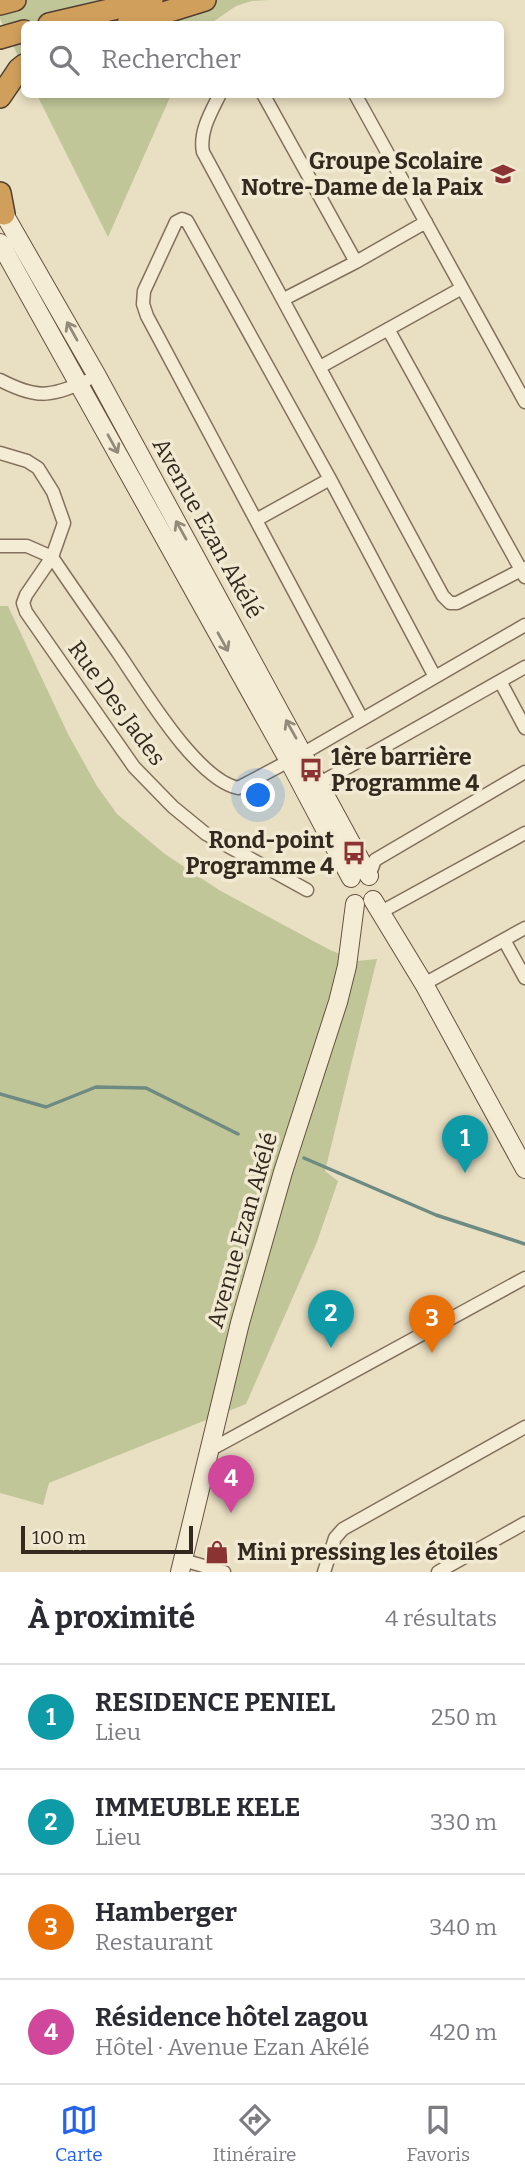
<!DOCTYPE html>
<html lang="fr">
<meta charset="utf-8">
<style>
body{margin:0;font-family:Bitter,serif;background:#f2f2f3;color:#2b2b33}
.scale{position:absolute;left:21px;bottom:18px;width:172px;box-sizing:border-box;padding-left:7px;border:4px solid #33291e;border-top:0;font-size:19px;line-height:24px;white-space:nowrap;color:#33291e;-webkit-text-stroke:5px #f2e9d2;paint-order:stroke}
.you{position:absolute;left:259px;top:796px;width:24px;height:24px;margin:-18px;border:5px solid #fff;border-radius:50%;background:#1a73e8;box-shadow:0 0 0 10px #1a73e833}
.badge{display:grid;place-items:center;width:46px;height:46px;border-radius:50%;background:#2563eb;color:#fff;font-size:23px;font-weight:700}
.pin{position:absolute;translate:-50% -58px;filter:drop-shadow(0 2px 4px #0008)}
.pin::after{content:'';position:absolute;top:37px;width:24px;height:21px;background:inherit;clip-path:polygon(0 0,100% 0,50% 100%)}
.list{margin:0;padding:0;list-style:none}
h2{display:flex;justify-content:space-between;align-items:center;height:91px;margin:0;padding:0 28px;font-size:30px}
h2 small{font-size:23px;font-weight:400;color:#7c7c81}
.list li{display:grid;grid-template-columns:46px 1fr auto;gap:21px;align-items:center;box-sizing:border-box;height:105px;padding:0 28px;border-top:2px solid #e1e1e2}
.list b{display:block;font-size:26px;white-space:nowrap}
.list p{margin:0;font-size:23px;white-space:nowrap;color:#7c7c81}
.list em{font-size:23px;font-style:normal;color:#7c7c81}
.icon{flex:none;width:38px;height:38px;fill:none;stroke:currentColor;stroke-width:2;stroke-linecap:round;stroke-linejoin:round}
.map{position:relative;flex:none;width:525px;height:1572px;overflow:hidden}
.search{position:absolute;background:#fff;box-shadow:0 4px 10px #0003;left:21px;right:21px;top:21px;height:77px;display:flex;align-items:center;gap:18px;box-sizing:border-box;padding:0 24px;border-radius:10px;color:#7c7c81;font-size:26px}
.sheet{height:511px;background:#fff}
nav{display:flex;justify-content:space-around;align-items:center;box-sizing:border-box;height:98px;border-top:2px solid #e1e1e2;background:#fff;font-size:19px;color:#7c7c81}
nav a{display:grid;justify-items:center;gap:4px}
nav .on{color:#2563eb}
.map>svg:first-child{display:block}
</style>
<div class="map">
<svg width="525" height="1572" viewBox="0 0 525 1572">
<rect width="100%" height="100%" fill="#e9dfc3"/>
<!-- green -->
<path fill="#c0c698" d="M0,0H268L252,1L236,6L210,24H24V68L0,19Z
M37,95H171L108,237Z
M0,606H8L68,734L97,786L117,814L165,854L219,890L330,950L357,961L377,959L325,1171L338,1181L317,1242L246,1404L49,1483L43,1505L0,1493Z"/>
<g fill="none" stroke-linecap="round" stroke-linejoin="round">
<!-- stream -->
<path stroke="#6d8a83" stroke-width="3.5" d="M0,1094L46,1107L96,1087L146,1088L238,1134
M304,1158L436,1215L525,1244"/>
<!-- street casing -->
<g stroke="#82715c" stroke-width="15">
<path id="street" d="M220,94C211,112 199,132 203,152L443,596L450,603H457L525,568
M263,94L356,262
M355,94L525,402
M284,299L356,262L426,222
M388,329L525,577
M320,367L462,288
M0,380C35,398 49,398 86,381
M0,453L27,461L38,468L53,492L64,523L52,557L26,595L23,603L26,612L134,767L173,807L206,834L307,890
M256,520L330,479
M0,546H27L52,557C74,590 97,622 119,654C143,689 196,779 238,788L304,753L525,625
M500,681L525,728
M362,719L147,316L143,304L144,291L176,222L182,219L187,221L330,479L435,677
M320,783L525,667
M369,876L375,860L525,772
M381,912L525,833
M504,940L525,978
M424,984L525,928
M208,1451L525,1278
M183,1560L224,1572
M324,1572L335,1538L343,1529L525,1427
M438,1572L525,1523"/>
</g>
<!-- secondary casing -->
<g stroke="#64523f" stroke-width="20">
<path id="secondary" d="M0,207L97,376L369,876
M0,243L289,761L351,878
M373,900L424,984L525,1169
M180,1572L240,1323L283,1172L338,1002L347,966L355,904"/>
</g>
<!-- highway casing -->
<g stroke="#503f30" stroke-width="24">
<path id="highway" d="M0,4L15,0
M49,24L152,0
M128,24L205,0
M0,38L24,31
M0,97L19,69L24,65
M0,193L4,214"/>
</g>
<!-- street -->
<use href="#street" stroke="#f5ecd6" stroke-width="12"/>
<!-- secondary -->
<use href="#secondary" stroke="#f5ecd6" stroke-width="18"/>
<!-- highway -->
<use href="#highway" stroke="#d19f5c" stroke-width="21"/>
</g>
<!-- one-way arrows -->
<defs><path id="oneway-shaft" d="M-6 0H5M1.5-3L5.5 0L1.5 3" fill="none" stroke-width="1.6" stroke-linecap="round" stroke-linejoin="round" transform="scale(1.75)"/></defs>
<g stroke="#948a7a">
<use href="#oneway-shaft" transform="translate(72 331) rotate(-119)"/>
<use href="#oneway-shaft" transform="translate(113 444) rotate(61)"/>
<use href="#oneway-shaft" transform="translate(181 530) rotate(-119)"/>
<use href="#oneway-shaft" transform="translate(223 642) rotate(61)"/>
<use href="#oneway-shaft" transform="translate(291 729) rotate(-119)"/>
</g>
<!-- icons -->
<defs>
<g id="school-bare" transform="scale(1.89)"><path d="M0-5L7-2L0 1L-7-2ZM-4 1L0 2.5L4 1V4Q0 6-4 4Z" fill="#8b3232" stroke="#f2e9d2" stroke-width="2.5" paint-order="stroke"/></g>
<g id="bus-bare" transform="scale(1.89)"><path d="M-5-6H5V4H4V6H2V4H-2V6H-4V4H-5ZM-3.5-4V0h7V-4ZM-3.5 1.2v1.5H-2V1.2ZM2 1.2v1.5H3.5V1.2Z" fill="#8b3232" stroke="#f2e9d2" stroke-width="2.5" paint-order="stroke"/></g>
<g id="shop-bare" transform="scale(1.89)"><path d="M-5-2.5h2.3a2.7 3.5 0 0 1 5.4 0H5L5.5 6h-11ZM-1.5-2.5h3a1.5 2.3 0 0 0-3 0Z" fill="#8b3232" stroke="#f2e9d2" stroke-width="2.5" paint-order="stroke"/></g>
</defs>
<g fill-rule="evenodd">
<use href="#school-bare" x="503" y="174"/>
<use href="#bus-bare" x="311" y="770"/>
<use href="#bus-bare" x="354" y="853"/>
<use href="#shop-bare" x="217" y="1552"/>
</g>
<g text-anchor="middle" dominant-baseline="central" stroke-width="7" stroke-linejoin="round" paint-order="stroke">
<!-- poi labels -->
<g font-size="23" font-weight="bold" fill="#33291e" stroke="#f2e9d2" text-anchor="end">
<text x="483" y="161">Groupe Scolaire<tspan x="483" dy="26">Notre-Dame de la Paix</tspan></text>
<text x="331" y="757" text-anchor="start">1ère barrière<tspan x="331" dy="26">Programme 4</tspan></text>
<text x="334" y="840">Rond-point<tspan x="334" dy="26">Programme 4</tspan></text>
<text x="237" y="1552" text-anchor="start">Mini pressing les étoiles</text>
</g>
<!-- street labels -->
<g font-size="23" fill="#33291e" stroke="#f2e9d2">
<text transform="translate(208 528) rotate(61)">Avenue Ezan Akélé</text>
<text transform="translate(117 703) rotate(54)">Rue Des Jades</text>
<text transform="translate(242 1230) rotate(-74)">Avenue Ezan Akélé</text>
</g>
</g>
</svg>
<div class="scale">100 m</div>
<div class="you"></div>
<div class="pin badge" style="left:465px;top:1173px;background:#0f9aa8">1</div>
<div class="pin badge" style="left:331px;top:1348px;background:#0f9aa8">2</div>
<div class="pin badge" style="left:432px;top:1353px;background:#e8710a">3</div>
<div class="pin badge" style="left:231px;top:1513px;background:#d1479c">4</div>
<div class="search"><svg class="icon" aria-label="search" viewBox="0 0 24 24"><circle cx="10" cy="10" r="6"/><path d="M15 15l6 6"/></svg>Rechercher</div>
</div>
<section class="sheet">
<h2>À proximité<small>4 résultats</small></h2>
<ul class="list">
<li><span class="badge" style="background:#0f9aa8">1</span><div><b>RESIDENCE PENIEL</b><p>Lieu</p></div><em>250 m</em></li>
<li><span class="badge" style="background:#0f9aa8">2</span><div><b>IMMEUBLE KELE</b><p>Lieu</p></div><em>330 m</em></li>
<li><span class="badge" style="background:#e8710a">3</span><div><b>Hamberger</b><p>Restaurant</p></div><em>340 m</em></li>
<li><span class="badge" style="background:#d1479c">4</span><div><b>Résidence hôtel zagou</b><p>Hôtel · Avenue Ezan Akélé</p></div><em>420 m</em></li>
</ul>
</section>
<nav>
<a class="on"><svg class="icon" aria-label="map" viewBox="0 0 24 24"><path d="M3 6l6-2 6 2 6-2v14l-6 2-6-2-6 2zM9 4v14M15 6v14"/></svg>Carte</a>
<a><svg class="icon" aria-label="directions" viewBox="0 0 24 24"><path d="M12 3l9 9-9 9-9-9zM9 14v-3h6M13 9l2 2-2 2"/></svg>Itinéraire</a>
<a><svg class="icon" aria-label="saved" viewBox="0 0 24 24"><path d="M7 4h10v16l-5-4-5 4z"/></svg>Favoris</a>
</nav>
